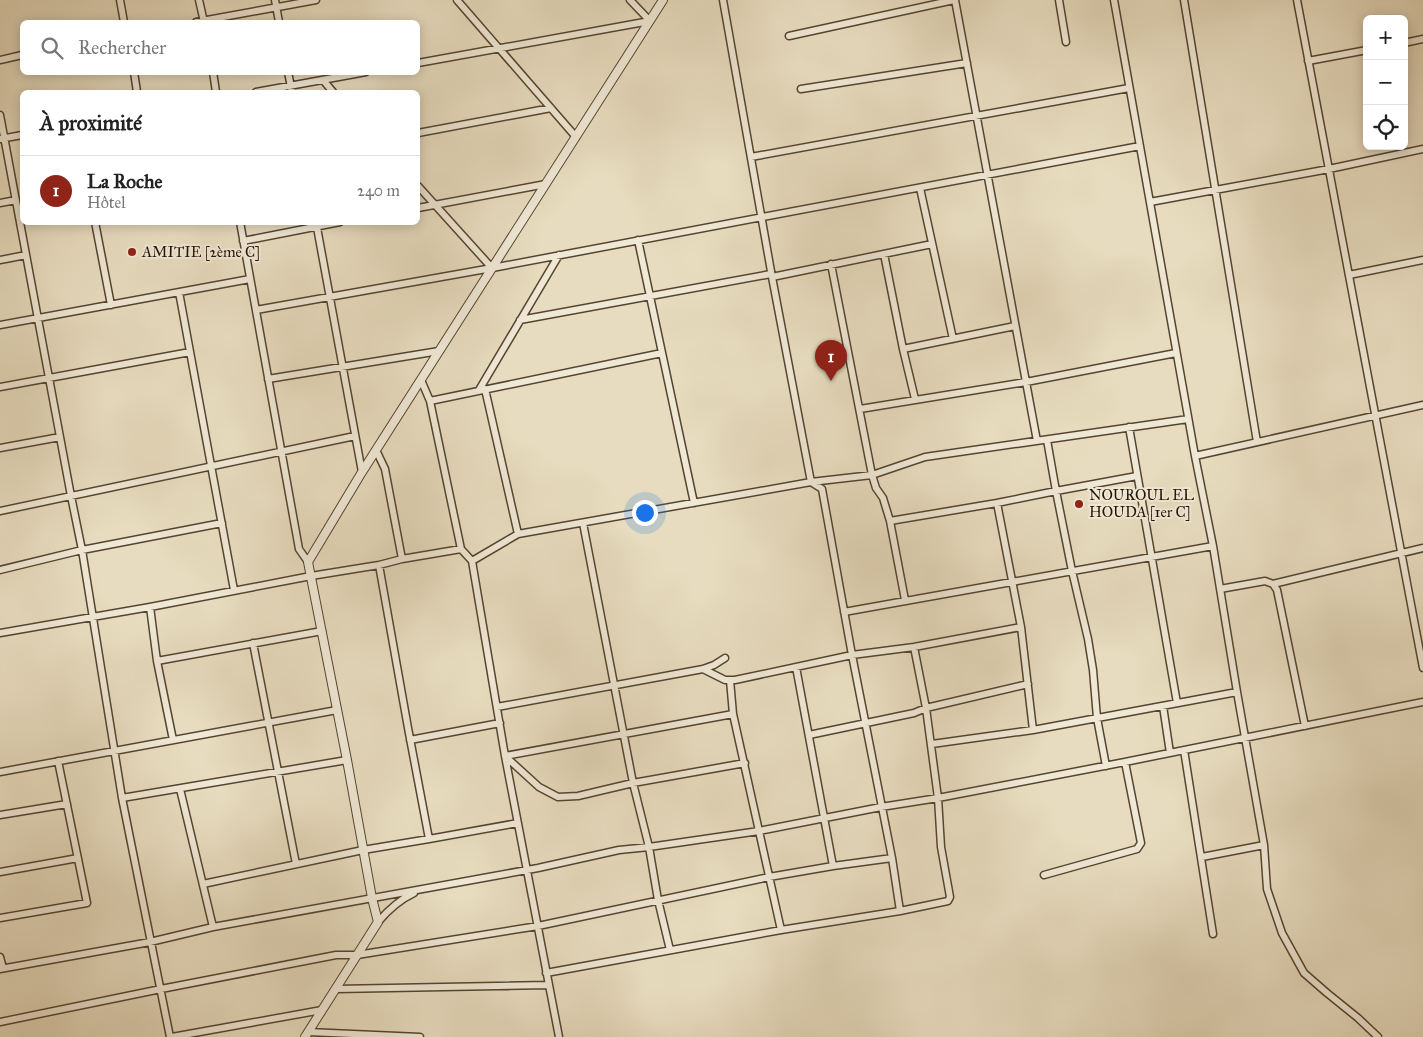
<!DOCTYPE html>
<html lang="fr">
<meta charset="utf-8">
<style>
body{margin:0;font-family:"IM FELL Great Primer",serif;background:#f2f2f2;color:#222}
.controls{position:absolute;right:15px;top:15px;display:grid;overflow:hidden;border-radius:8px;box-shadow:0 2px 12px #0003}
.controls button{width:45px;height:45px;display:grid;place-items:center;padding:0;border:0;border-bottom:1px solid #e0e0e0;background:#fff;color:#222;font:25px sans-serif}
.you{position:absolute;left:644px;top:512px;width:18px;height:18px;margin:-12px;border:4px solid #fff;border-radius:50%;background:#1a73e8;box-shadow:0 0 0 8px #1a73e833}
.badge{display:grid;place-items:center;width:32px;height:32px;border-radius:50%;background:#8f2418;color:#fff;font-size:16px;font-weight:700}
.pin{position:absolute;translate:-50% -41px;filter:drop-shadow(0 1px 2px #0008)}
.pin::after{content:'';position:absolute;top:26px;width:18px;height:15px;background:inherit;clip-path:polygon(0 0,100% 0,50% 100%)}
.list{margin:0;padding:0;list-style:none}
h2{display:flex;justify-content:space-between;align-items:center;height:65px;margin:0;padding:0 20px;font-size:21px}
h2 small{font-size:16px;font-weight:400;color:#767676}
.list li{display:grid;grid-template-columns:32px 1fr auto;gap:15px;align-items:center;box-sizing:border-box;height:70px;padding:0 20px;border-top:1px solid #e0e0e0}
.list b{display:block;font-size:19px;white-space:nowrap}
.list p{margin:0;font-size:16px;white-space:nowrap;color:#767676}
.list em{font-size:16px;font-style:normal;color:#767676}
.icon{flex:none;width:28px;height:28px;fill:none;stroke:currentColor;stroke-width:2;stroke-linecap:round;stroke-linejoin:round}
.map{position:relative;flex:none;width:1423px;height:1037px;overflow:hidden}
.search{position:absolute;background:#fff;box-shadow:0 2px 12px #0003;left:20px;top:20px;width:400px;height:55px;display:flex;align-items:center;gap:12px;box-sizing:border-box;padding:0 18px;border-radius:8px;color:#767676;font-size:19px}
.panel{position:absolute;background:#fff;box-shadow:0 2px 12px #0003;left:20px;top:90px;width:400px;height:135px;border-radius:8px}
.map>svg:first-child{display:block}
</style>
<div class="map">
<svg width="1423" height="1037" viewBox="0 0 1423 1037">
<rect width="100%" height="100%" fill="#e7dcbf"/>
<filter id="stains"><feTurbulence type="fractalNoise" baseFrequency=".004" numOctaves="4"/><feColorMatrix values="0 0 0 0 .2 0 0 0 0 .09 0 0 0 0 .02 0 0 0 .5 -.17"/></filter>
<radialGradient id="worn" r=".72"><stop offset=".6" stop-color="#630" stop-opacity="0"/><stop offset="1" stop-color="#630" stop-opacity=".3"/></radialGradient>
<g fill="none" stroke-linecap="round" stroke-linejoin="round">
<!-- minor casing -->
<g stroke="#564430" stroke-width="9">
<path id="minor" d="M120,0L124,22
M199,0L204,22
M275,0L279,22
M457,0L576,137
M723,0L772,277L811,482L822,489L852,655L892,858L833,866
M955,0L1037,441
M1059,0L1066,42
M1114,0L1195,456L1213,546L1237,692L1264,845L1267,889L1282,933L1304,973L1327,993L1358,1018L1378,1037
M1184,0L1257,442
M1297,0L1423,668
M196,22L316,0
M789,36L954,0
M1404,43L1423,39
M0,60L22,55
M1308,61L1367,50
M418,63L650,21L630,0
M134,72L137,92
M213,72L216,92
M288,72L292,92
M323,80L333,92
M801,89L967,63
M256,92L366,72
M0,115L71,496L82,550L122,798L170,1037
M418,133L551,108
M0,139L22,135
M751,157L1129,88
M418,186L492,268
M920,188L953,339
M1150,202L1329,169L1423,149
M0,203L16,200
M418,208L546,184
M95,222L111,305
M240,222L299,549L308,562
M316,222L362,472
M638,240L694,503
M243,241L340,222
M884,254L903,349L915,399
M0,260L26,255
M831,264L872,475L876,488L883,498L890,521L905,600
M1349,275L1423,260
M772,277L932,244
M179,292L234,590
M256,310L492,268L1140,146
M520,320L771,274
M0,325L250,279
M903,349L1015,326
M268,379L439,351
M421,380L430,401L461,549
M0,387L190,352
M485,389L518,534
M479,390L559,255
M430,401L662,353
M860,409L1026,382L1176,353
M1129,427L1177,703
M1047,440L1056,491L1072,571L1088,639L1093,670L1097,718L1106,766
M0,448L60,437
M376,450L385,469L402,559
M1195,456L1423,405
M997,503L1021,627L1033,730
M0,511L355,436
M890,521L997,503L1056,491L1137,476
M583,523L633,783L649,847L658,900L670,950
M472,561L505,756L559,1037
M379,565L408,728L429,839
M0,570L82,550L222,523
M1273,584L1423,548
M1220,589L1265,581L1273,584L1277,590L1305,726
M150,607L157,661L173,740
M844,612L1213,546
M0,633L150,607L311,576L379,565L402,559L461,549L472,561L518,534L811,482L872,475L925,457L1188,419
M253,643L296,864
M157,661L322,631
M703,669L725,680H735L852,655L914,647L1021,627
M730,680L733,714L781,930
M1163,706L1170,753
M497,707L703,669L714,665L725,658
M809,735L914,713L926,708L1028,684
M410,740L500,723
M932,744L1033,730L1237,692
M1184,750L1213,934
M505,756L539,787L558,797L578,796L633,783L745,763
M505,756L733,714
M0,772L337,710
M180,789L213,927
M122,798L347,760
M0,815L67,804
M1202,857L1264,845
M0,872L78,858
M1044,875L1137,849L1141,843L1125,762
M203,884L363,850L429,839L518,823
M900,911L948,901L950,897L941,847L938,798L926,708L914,647
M0,918L87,903L58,761
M378,922C389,909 399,900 414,893
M0,957L3,968
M0,969L150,942L213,927L538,868L619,850L649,847L759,831L881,807L938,798L1125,762L1423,702
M546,973L781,930L900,911L892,858
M336,989L548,985
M0,1022L161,989L336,955H357L538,926L769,877L833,866L796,667
M308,1032L420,1037
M172,1037L322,1010"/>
</g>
<!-- tertiary casing -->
<g stroke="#564430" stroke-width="10">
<path id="tertiary" d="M305,1037L378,922L372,898L347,760L308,562L362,472L663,0"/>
</g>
<!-- minor -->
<use href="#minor" stroke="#efe8d5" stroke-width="6"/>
<!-- tertiary -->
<use href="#tertiary" stroke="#efe8d5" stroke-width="8"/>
</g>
<!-- markers -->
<g fill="#8f2418" stroke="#efe8d5" stroke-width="2">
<circle cx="132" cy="252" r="5"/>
<circle cx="1079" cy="504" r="5"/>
</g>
<g text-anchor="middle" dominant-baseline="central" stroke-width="4" stroke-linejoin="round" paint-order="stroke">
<!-- poi labels -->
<g font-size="15" fill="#261201" stroke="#efe8d5" text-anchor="start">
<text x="142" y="252">AMITIE [2ème C]</text>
<text x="1089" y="495">NOUROUL EL<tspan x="1089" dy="17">HOUDA [1er C]</tspan></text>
</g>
</g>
<rect width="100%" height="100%" filter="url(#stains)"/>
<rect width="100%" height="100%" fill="url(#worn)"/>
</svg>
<div class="controls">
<button>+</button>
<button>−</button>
<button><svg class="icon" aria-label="locate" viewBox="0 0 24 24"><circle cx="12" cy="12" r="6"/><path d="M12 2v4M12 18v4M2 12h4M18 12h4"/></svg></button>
</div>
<div class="you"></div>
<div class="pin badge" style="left:831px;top:381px">1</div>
<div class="search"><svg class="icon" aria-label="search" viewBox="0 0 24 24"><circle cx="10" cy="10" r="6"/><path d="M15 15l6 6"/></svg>Rechercher</div>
<section class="panel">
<h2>À proximité<small></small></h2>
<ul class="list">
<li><span class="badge">1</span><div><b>La Roche</b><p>Hôtel</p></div><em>240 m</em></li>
</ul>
</section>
</div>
